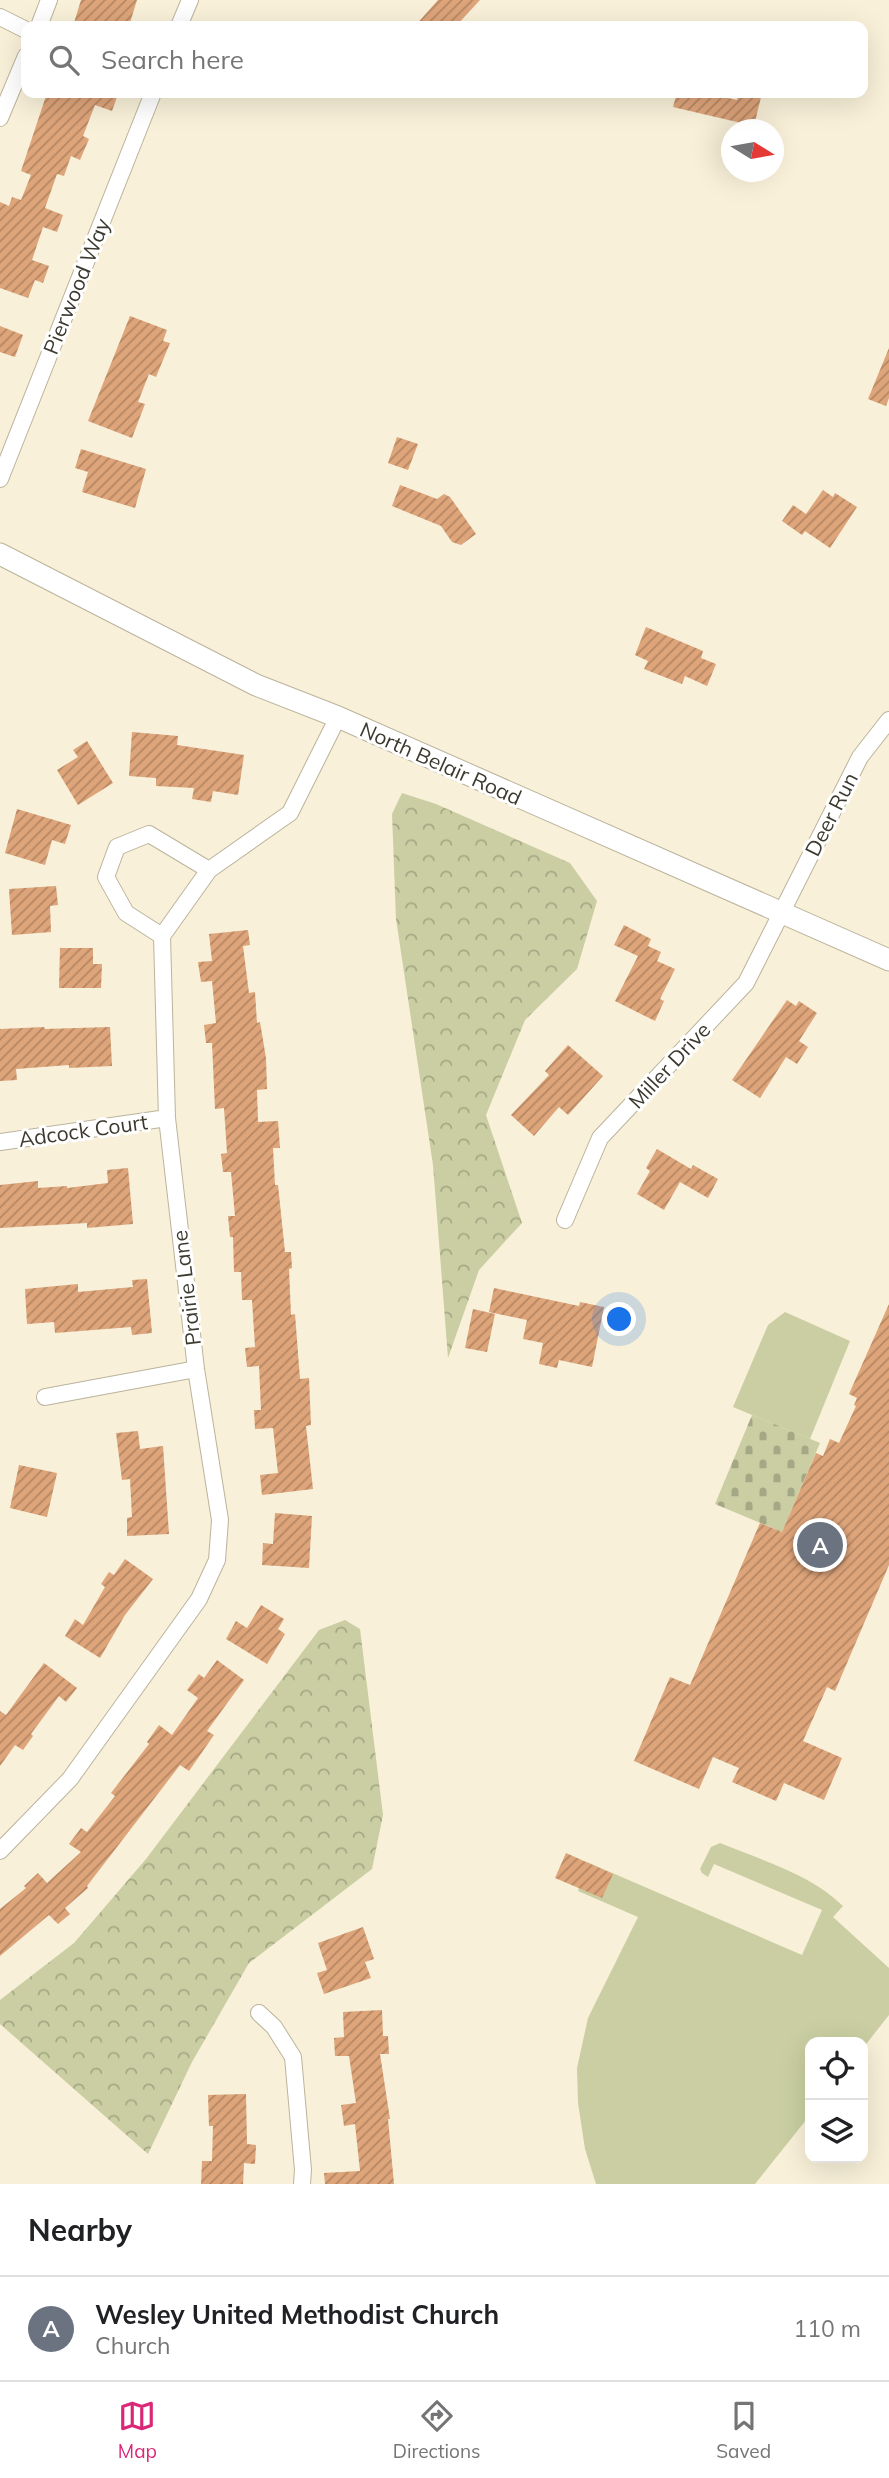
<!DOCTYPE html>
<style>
body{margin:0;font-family:Mulish,sans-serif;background:#f6f6f6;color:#202124}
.controls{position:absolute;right:21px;bottom:21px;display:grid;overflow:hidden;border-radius:14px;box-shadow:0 7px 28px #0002}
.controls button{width:63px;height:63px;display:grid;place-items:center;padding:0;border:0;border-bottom:2px solid #e0e0e0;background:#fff;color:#202124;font:35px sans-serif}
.compass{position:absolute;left:721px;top:119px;width:63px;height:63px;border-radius:50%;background:#fff;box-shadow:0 7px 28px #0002;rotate:101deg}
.you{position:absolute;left:620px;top:1320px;width:24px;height:24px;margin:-18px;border:5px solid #fff;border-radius:50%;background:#1a73e8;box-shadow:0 0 0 10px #1a73e833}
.badge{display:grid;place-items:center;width:46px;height:46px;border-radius:50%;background:#db2777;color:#fff;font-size:23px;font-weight:700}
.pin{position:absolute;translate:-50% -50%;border:4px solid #fff;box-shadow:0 2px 7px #0006}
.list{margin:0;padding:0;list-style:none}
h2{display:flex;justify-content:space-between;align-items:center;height:91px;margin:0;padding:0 28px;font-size:30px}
h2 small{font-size:23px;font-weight:400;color:#757577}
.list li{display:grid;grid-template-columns:46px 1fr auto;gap:21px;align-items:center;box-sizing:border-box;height:105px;padding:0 28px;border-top:2px solid #e0e0e0}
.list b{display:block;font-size:26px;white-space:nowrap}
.list p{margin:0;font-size:23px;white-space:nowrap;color:#757577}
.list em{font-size:23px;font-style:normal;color:#757577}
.icon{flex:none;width:38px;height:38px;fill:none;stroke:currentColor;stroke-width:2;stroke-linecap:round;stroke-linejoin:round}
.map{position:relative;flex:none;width:889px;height:2184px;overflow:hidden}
.search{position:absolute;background:#fff;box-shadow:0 7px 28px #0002;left:21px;right:21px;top:21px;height:77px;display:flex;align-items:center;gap:18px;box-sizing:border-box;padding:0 24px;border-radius:14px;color:#757577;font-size:26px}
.sheet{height:196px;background:#fff}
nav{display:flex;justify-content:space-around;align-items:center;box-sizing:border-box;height:98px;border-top:2px solid #e0e0e0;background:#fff;font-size:19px;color:#757577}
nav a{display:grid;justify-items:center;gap:4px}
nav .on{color:#db2777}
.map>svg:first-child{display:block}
</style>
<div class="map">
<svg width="889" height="2184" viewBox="0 0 889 2184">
<defs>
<pattern id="forest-crowns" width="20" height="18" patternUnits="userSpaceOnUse" patternTransform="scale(1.75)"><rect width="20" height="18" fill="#cacea2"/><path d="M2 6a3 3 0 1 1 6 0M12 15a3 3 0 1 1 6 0" fill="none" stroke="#a5a884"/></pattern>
<pattern id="cemetery-stones" width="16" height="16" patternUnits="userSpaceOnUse" patternTransform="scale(1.75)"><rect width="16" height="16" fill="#cacea2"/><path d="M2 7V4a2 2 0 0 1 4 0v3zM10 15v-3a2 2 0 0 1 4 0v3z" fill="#a5a884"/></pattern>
<pattern id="building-hatch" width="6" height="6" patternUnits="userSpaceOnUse" patternTransform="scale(1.75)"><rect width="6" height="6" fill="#dea47a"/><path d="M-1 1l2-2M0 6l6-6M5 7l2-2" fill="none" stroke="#b58764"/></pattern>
</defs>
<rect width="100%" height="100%" fill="#f8f0d8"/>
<!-- green -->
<path fill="#cacea2" d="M785,1312L850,1341L810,1439L733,1407L768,1325Z
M720,1843C761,1860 811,1874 843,1906L833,1917L889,1968V2015L863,2048V2042H810V2115L755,2184H596L585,2149L578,2103L577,2068L588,2018L638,1917L578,1891L587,1862L802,1955L822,1910L714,1864L708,1877L702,1873L700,1869L711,1847Z"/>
<!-- forest -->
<path fill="url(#forest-crowns)" d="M402,793L436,804L570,863L597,901L577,969L525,1020L486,1115L522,1223L479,1270L448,1358L433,1165L396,919L392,814Z
M345,1620L360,1629L383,1815L372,1869L249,1963L192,2062L148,2154L0,2024V2000L74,1943L146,1859L319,1630Z"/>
<!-- cemetery -->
<path fill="url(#cemetery-stones)" d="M752,1415L820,1443L782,1532L715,1504Z"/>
<!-- building -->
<path fill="url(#building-hatch)" d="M81,0H137L129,26H73Z
M438,0H480L456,26H415Z
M47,93H107L117,97L112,111L95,105L83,136L89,139L80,160L71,156L64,176L57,174L45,208L63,215L57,232L43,227L32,260L49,266L43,283L35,280L28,298L0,288V202L9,206L12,197L21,200L31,175L21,171Z
M677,93H706L737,100L738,93H762L754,126L673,107Z
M130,316L167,330L163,341L170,343L156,377L149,374L138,402L145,404L132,438L88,421Z
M0,326L23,335L15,357L0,352Z
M889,348V398L886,406L868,399Z
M397,437L418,444L408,470L388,463Z
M81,449L146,469L135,508L82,492L88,472L75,468Z
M400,485L437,499L444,494L450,497L476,534L461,545L452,542L441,526L392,506Z
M823,490L833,497L835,493L857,507L830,548L805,531L802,535L782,521L793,505L806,514Z
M646,627L703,651L701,658L716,664L707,686L685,676L682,684L644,669L648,661L635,655Z
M132,732L178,736L177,745L244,755L238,795L213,791L211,802L192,799L194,788L156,786V778L129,776Z
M87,741L113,783L78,805L57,770L78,757L73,750Z
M17,809L71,825L65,844L52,840L45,865L5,853Z
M56,886L58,905L50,906L51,932L12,935L9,889Z
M624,925L651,939L648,946L661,952L657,961L675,969L660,999L664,1001L655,1021L615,1001L638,956L614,945Z
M248,930L250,945L243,946L249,993L255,992L257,1023L260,1022L266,1058L267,1089L257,1090L258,1122L278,1121L280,1148H273L275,1185H278L285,1252H291L292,1268L289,1269L291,1315L295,1314L300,1379L309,1378L311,1425L306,1426L313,1489L262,1495L260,1475L278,1473L273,1428L255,1429L254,1410H261L259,1366L247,1367L245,1348L255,1347L252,1300H242L241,1272H234L233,1237H230L228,1216H235L231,1172H223L221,1154L227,1153L224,1108L215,1109L212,1043H206L204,1025L216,1023L212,981L201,982L198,962L212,961L209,934Z
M60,948H93V964H102L101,988H59Z
M787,1000L796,1006L799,1001L817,1013L799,1041L808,1047L797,1064L786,1057L760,1098L732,1080Z
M44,1027L45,1029L110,1027L112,1066L69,1068V1065L16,1069L17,1080L0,1081V1029Z
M568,1045L603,1076L568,1115L559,1107L534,1136L511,1115L549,1075L545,1071Z
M657,1149L691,1169L693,1165L718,1179L708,1198L680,1182L664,1210L637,1194L650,1171L646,1168Z
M128,1168L133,1224L87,1228V1223L0,1228V1185L38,1181V1188L67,1186V1188L108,1183L107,1170Z
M147,1279L152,1333L132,1335L131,1327L55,1333L54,1322L27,1324L25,1289L78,1284V1292L133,1287L132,1280Z
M494,1288L579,1306L580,1302L604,1307L592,1367L559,1360L557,1368L539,1364L543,1343L523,1339L527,1320L489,1312Z
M889,1304V1565L835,1691L827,1687L803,1741L842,1758L824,1800L784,1783L776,1801L732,1782L739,1768L713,1757L699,1789L634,1761L670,1677L690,1685L760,1523L782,1532L816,1453L823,1456L830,1439L839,1443L856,1406L854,1405L857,1398L849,1394Z
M473,1309L495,1314L487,1352L465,1348Z
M138,1431L140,1449L163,1446L169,1534L127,1536V1518L132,1517L130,1479L122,1480L116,1433Z
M19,1465L57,1473L47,1517L10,1508Z
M275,1513L312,1516L309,1568L262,1565L263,1543L273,1544Z
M125,1559L153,1579L125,1615L100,1658L65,1636L75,1619L83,1625L105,1587L101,1584L109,1572L114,1575Z
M261,1605L284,1619L278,1629L285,1634L267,1664L226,1639L236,1621L247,1628Z
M217,1660L244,1680L207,1731L214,1735L189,1771L180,1765L87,1886L88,1888L65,1908L70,1914L58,1924L49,1915L0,1956V1909L26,1888L24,1886L38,1873L47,1883L81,1852L69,1844L81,1828L87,1832L115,1796L111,1793L149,1744L147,1742L159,1725L172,1735L198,1698L187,1690L199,1674L204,1678Z
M44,1663L77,1688L66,1702L59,1696L31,1734L33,1736L23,1750L15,1745L0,1766V1711L6,1715Z
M566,1853L613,1874L602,1898L555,1878Z
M363,1927L374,1959L365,1962L371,1978L324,1994L317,1973L327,1970L318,1943Z
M382,2010L383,2036H388L389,2054H380L390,2119H388L394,2184H325L324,2173L360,2171L355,2124L344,2126L341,2105L356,2103L349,2056H335L334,2038L344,2037L343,2012Z
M246,2094L247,2144L256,2145L255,2164L244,2163L243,2184H201L202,2161H212L213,2126H209L208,2095Z"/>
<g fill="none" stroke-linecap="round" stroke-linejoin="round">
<!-- minor casing -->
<g stroke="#bbb39c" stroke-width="18">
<path id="minor" d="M0,17L26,30
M39,26L49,0
M179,26L190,0
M0,118L26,56
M0,479L153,93
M162,936L126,913L106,877L117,847L149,834L209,870
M0,1142L167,1118
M565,1220L600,1138L746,983L860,757L889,720
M45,1397L196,1369
M0,1851L70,1779L199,1599L217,1560L220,1520L196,1369L167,1118L162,936L209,870L290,813L338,717
M259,2013L274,2027L293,2057L303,2170L302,2184"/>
</g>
<!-- tertiary casing -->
<g stroke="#bbb39c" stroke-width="23">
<path id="tertiary" d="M0,554L256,685L338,717L889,960"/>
</g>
<!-- minor -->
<use href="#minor" stroke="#fff" stroke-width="16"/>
<!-- tertiary -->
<use href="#tertiary" stroke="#fff" stroke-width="21"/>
</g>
<g text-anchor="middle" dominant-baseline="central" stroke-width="6" stroke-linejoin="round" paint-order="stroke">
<!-- street labels -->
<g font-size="21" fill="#3c392f" stroke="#fff">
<text transform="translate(76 286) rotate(-68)">Pierwood Way</text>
<text transform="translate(441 763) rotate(24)">North Belair Road</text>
<text transform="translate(831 814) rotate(-63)">Deer Run</text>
<text transform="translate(669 1065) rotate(-47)">Miller Drive</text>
<text transform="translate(83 1130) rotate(-8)">Adcock Court</text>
<text transform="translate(186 1288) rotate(-97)">Prairie Lane</text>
</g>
</g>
</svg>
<div class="controls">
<button><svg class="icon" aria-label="locate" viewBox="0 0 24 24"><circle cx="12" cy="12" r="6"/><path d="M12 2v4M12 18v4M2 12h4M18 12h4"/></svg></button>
<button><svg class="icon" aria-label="layers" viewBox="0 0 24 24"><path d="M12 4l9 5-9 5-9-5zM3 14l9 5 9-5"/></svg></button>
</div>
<svg class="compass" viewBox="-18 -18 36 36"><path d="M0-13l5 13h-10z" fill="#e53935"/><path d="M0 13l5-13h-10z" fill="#757577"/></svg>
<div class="you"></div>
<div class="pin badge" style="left:820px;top:1545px;background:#6b7280">A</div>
<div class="search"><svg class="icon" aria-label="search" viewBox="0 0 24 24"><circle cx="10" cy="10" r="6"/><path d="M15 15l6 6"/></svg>Search here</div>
</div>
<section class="sheet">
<h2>Nearby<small></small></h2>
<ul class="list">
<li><span class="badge" style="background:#6b7280">A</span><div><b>Wesley United Methodist Church</b><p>Church</p></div><em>110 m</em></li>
</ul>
</section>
<nav>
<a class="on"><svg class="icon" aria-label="map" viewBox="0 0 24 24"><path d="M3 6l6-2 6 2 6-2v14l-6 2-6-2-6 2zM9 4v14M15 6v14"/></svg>Map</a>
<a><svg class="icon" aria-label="directions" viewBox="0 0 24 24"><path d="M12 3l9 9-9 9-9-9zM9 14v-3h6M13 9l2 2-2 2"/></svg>Directions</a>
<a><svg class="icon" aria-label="saved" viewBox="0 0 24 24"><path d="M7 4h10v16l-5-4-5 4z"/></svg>Saved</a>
</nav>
